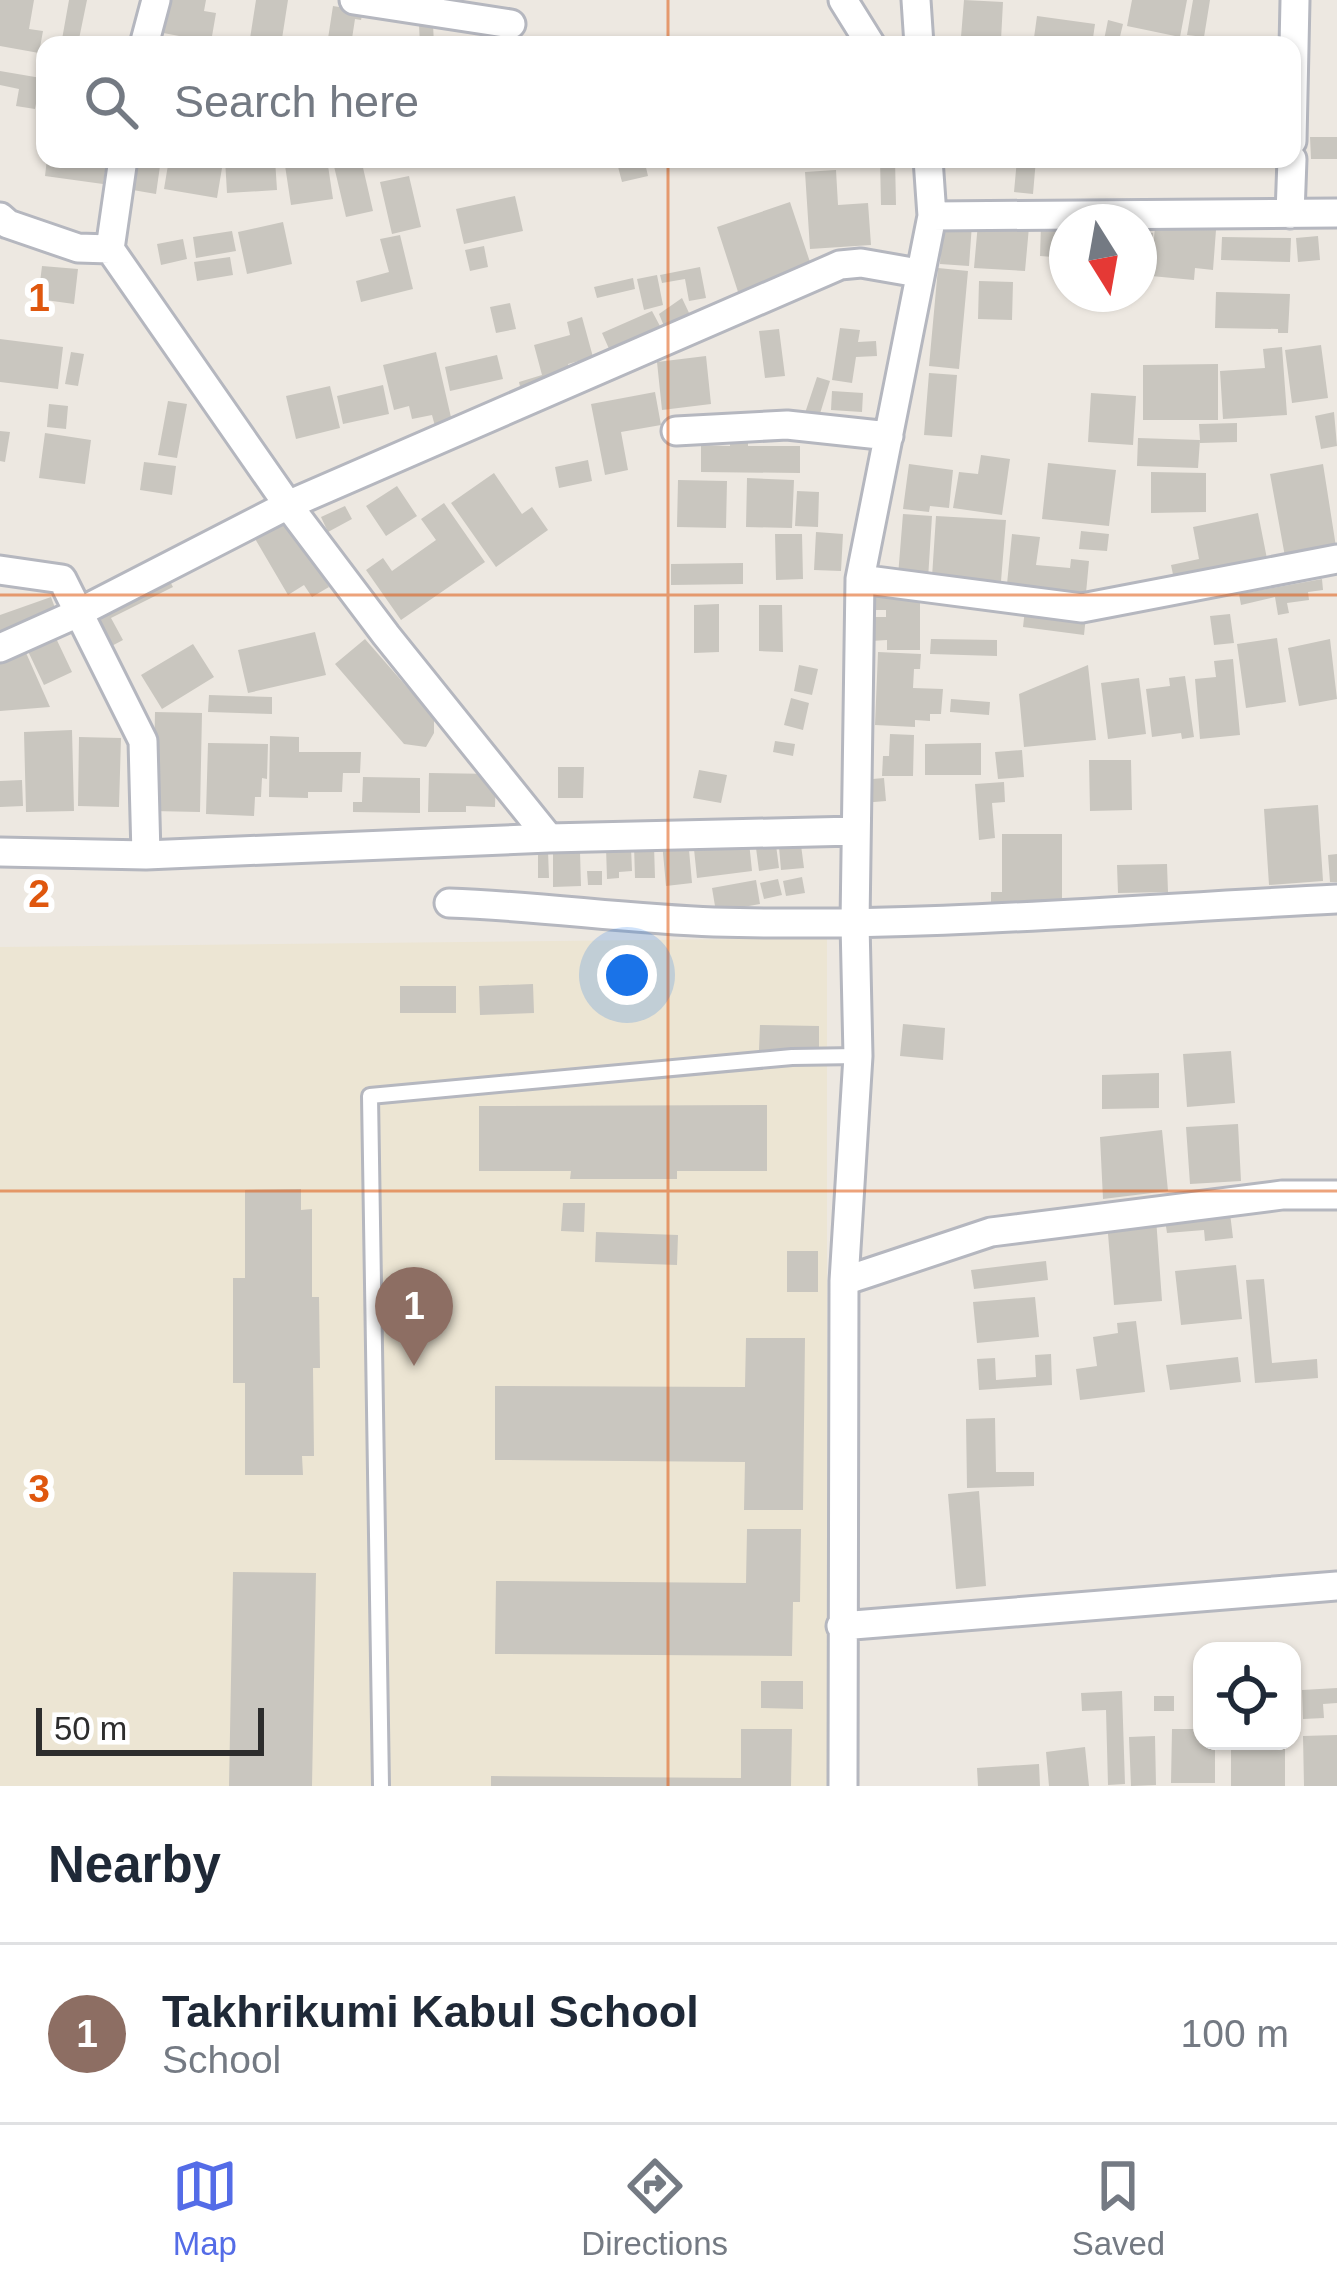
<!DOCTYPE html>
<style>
body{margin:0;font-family:Helvetica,sans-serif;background:#f2f2f3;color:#1f2937}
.controls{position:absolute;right:36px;bottom:36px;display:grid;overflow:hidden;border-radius:24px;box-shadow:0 3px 9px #0004}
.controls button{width:108px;height:108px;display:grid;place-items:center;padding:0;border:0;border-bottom:3px solid #e0e1e3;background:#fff;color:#1f2937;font:60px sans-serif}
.compass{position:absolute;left:1049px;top:204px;width:108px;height:108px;border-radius:50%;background:#fff;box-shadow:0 3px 9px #0004;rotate:169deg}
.scale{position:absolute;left:36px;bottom:30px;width:228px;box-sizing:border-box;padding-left:12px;border:6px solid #2d2d2d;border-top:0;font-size:33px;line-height:42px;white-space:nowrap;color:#2d2d2d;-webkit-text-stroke:9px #fff;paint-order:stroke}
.you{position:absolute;left:627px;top:975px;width:42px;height:42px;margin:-30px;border:9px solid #fff;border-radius:50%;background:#1a73e8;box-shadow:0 0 0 18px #1a73e833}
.badge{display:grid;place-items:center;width:78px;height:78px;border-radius:50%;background:#546ce7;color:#fff;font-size:39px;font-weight:700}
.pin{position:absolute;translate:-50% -99px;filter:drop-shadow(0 3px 6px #0008)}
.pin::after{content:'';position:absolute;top:63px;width:42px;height:36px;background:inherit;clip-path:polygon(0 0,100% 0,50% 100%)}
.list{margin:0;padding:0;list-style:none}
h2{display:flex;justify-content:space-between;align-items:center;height:156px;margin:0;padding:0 48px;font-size:51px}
h2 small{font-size:39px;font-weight:400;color:#747a83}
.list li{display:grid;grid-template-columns:78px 1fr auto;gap:36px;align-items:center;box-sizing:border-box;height:180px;padding:0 48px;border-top:3px solid #e0e1e3}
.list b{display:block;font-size:45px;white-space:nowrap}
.list p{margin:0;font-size:39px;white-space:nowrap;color:#747a83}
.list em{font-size:39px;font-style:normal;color:#747a83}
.icon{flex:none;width:66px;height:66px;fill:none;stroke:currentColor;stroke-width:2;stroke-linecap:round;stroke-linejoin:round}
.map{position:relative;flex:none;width:1337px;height:1786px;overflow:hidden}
.search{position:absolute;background:#fff;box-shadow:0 3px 9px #0004;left:36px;right:36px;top:36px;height:132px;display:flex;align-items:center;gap:30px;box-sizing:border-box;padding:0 42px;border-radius:24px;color:#747a83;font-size:45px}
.sheet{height:336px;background:#fff}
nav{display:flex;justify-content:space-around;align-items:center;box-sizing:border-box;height:168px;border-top:3px solid #e0e1e3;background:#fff;font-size:33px;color:#747a83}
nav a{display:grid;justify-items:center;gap:6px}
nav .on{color:#546ce7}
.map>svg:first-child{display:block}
</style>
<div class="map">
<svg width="1337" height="1786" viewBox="0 0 1337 1786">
<rect width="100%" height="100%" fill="#ede8e1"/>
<!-- education -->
<path fill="#ece5d3" d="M827,938V1786H0V947Z"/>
<!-- building -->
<path fill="#c9c6bf" d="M0,0H34L29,29L43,31L39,53L0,46Z
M69,0H87L79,39L99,45H61Z
M164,0H206L204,11L216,13L211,42L158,32Z
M256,0H288L281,45H249Z
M964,0L1003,2L1001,40L961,37Z
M1132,0H1187L1180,37L1127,26Z
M1193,0H1210L1204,37L1187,35Z
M333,6L363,11L361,20L355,19L351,45H327Z
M1037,16L1095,24L1092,45H1033Z
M1108,20L1123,24L1118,45H1103Z
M433,24L434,45H420L419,25Z
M0,71L41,78L35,109L16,106L19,89L0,85Z
M1310,137H1337V159H1311Z
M47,159H107L103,184L45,176Z
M132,159H161L156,194L127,189Z
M169,159H200L199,164L222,168L217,198L164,189Z
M225,159H275L277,190L227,193Z
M284,159H327L333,199L291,205Z
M345,159H361L373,211L346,217L333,162Z
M616,159H644L648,176L622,182Z
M880,159H895L896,205H881Z
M1017,159H1036L1033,194L1014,192Z
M836,170L838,205L868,203L871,245L810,249L805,172Z
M409,176L421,227L392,234L380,182Z
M515,196L523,231L464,244L456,209Z
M790,202L813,271L739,295L717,227Z
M283,222L292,264L247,274L238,232Z
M942,222L972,224L969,266L940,264Z
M978,223L1029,227L1025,271L974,268Z
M1041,225L1067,226V258L1040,256Z
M1155,226L1216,230L1213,270L1195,268L1194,280L1151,276Z
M232,231L236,251L196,258L193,237Z
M1139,231L1153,233L1149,268L1139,267Z
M400,235L413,289L361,302L356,281L389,272L380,239Z
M1318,236L1320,260L1298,262L1296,238Z
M1222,237L1291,238L1290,262L1221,260Z
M183,239L187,259L161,265L157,244Z
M484,246L488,267L470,271L465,250Z
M230,257L233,275L197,281L194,262Z
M42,266L78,269L74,304L38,299Z
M700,267L706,298L689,301L685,279L662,283L660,275Z
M938,268L968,271L959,369L929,366Z
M657,275L663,305L644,310L637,279Z
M633,278L635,289L597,298L594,287Z
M979,281L1013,282L1012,320L978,319Z
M1216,292L1290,294L1288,333H1278V329L1215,328Z
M682,298L690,315L664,326L659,314Z
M510,303L516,329L496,333L490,307Z
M652,311L661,328L610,351L602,333Z
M582,317L593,357L568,364L572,377L521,391L519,382L542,375L534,345L570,335L567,322Z
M840,328L860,330L858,342L876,341L877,356L856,357L852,383L832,380Z
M779,329L785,376L765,378L759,331Z
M0,339L63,347L58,389L0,382Z
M1321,345L1328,398L1292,403L1285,350Z
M1282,347L1287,415L1223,419L1220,371L1265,368L1263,349Z
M71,352L84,354L78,386L65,384Z
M436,352L453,426L436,430L432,415L412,419L409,406L394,410L383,365Z
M497,355L503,379L450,391L445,367Z
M706,356L711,404L662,410L657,362Z
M1218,364V420H1143V365Z
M929,373L957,375L952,437L924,435Z
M817,377L830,381L819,417L805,413Z
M383,385L389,414L343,424L337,396Z
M330,386L340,428L296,439L286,396Z
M832,391L863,393L862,412L831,410Z
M655,392L661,425L621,432L628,470L605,475L591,404Z
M1091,393L1136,396L1133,445L1088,442Z
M168,401L187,404L177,458L158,455Z
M49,404L68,406L66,429L47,427Z
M1334,412L1337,446L1321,449L1315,416Z
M1237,423V442L1200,443V440L1198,468L1137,466L1138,438L1200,440L1199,424Z
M0,431L10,432L5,462L0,461Z
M45,433L91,440L85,484L39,478Z
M730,435H748V446H800V473L701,472V445L730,446Z
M981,455L1010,459L1002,515L953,508L959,472L978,474Z
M588,460L592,481L559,488L555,467Z
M144,462L176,466L172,495L140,490Z
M1048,463L1116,470L1109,526L1042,519Z
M909,464L953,470L949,508L930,506L929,512L903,509Z
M1323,464L1337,553L1286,562L1270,474Z
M1151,472L1206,473V512L1151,513Z
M494,473L522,514L532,507L548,530L496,567L451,503Z
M747,478L794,480L792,528L746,527Z
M678,480L727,481L726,528L677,527Z
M397,486L417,516L386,536L366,506Z
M797,491L819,492L818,527L795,526Z
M444,503L485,562L401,620L366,570L383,558L392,571L436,540L421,519Z
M345,506L352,519L328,532L321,517Z
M284,512L329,587L312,597L304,585L288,595L251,532Z
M1258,513L1269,569L1175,584L1171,565L1199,559L1193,527Z
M903,514L932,516L928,579L898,576Z
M936,516L1006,520L1001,581L932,577Z
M1081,531L1109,534L1107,551L1079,549Z
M816,532L843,534L841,571L814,570Z
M775,534H802L803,579L776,580Z
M1012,534L1040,537L1036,565L1070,568L1071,559L1089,561L1086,593L1007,584Z
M743,563V584L671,585V564Z
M165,572L173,587L111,618L123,640L104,650L85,612Z
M1322,579L1323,590L1308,592L1309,600L1287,603L1289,613L1278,615L1275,597L1241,605L1239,594Z
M920,594V650H887V640L871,641V617H886V610H875V595Z
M51,597L59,619L0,640V615Z
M719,604V652L694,653V605Z
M759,605H782L783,652L759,651Z
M1025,609L1086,616L1084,635L1023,627Z
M1230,614L1234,643L1214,645L1210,616Z
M315,632L326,675L248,693L238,650Z
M54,634L72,672L44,685L26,647Z
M1277,638L1286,702L1246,708L1237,644Z
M365,639L434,718V733L426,747L404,744L335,664Z
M931,639L997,640V656L930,654Z
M1330,639L1337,699L1299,706L1288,648Z
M193,644L214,677L162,709L141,675Z
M23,646L50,707L0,711V657Z
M878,652L921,654L920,669H914L913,688L943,689L941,714H930V721L915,720V727L875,725Z
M1233,659L1240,735L1200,739L1195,679L1216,677L1214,661Z
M799,665L818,669L812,695L794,691Z
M1088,665L1096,740L1024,747L1019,694Z
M1185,676L1194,737L1182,739L1181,733L1152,737L1146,689L1170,686L1169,678Z
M1139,678L1146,734L1108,739L1101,683Z
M209,695L272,697V714L208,712Z
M791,698L809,703L803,730L784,725Z
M951,699L990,702L989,715L950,712Z
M155,712L202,713L200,812L153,811Z
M72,730L74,811L26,812L24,732Z
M890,734L914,735L913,776H882L883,756H889Z
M270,736L299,737V752H361L360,773H343L342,792H308V798L269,797Z
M79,737L121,738L119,807L78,806Z
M775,741L795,744L793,756L773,752Z
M208,743L268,744L267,779L262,778L261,797H255L254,816L206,814Z
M981,743V775H925V744Z
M1022,750L1024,777L998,779L995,752Z
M1089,760H1131L1132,810L1090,811Z
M558,767H584L583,798H558Z
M699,770L727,775L721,803L693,798Z
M429,773L496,774L495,807L466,806V812H428Z
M363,777L420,778V813L353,812V802H362Z
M884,778L886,801L862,803L861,780Z
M22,780L23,806L0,807V781Z
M1004,782L1005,802L992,803L995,838L979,840L975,784Z
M1318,805L1323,881L1269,885L1264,809Z
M1002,834H1062V907L991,906V892H1002Z
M688,839L692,883L666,886L662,842Z
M749,842L752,871L697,878L694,849Z
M634,845H654L655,878H635Z
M776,845L779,868L759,871L756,848Z
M801,845L804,868L781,870L779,847Z
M606,847H631L632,871L619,872V878L607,879Z
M538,851H548L549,878H538Z
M580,852L581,886L553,887V853Z
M1337,854V882H1330L1328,855Z
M1167,864L1168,892L1118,893L1117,865Z
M587,871H602V885H588Z
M802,877L805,893L786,896L783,881Z
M778,879L782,895L764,899L760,883Z
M756,880L760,904L716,912L712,888Z
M533,984L534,1013L480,1015L479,986Z
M400,986H456V1013H400Z
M903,1024L945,1028L943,1060L900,1056Z
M760,1025L819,1026V1050H759Z
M1231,1051L1235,1103L1187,1107L1183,1054Z
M1159,1073V1108L1102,1109V1075Z
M767,1105V1171H677V1179H570L571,1171H479V1106Z
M1238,1124L1241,1181L1190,1184L1186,1127Z
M1162,1130L1168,1191L1103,1199L1100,1137Z
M301,1189V1210L312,1209V1297H319L320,1368H313L314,1456H302L303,1475H245V1383H233V1278H245V1190Z
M563,1203H585L584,1232L561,1231Z
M1230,1213L1233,1238L1205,1241L1204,1230L1167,1233L1165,1220Z
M1156,1218L1162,1301L1114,1305L1107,1222Z
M596,1232L678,1235L677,1265L595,1262Z
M787,1251H818V1292H787Z
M1046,1261L1048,1280L974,1289L971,1270Z
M1236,1265L1242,1319L1181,1325L1175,1271Z
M1264,1279L1272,1363L1317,1359L1318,1378L1255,1383L1246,1280Z
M1035,1297L1039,1337L977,1343L973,1302Z
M1136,1321L1145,1392L1080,1400L1076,1369L1097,1366L1093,1337L1118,1333L1117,1323Z
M746,1338H805L803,1510H744L745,1462L495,1460V1386L745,1387Z
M1051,1354L1052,1385L979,1390L977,1359L995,1358L996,1380L1036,1377L1035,1355Z
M1238,1357L1241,1382L1170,1390L1166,1365Z
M995,1418L996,1472H1034V1486L967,1488L966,1419Z
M979,1491L986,1586L956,1589L948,1494Z
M747,1529H801L800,1602H793L792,1656L495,1654L496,1581L746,1583Z
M233,1572L316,1573L312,1786H229Z
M761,1681H803V1709L761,1708Z
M1337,1688V1703L1323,1704L1324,1718L1303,1719L1302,1690Z
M1122,1691L1125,1784L1108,1785L1106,1710L1082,1711L1081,1693Z
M1154,1696H1174V1711H1154Z
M741,1729H792L791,1786H491V1776L741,1778Z
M1172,1729H1202V1741H1215V1783H1171Z
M1337,1735V1786H1304L1303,1736Z
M1155,1736L1156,1785L1131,1786L1129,1737Z
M1231,1741H1285V1786H1231Z
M1085,1747L1089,1786H1049L1046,1752Z
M1039,1764L1040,1786H978L977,1768Z"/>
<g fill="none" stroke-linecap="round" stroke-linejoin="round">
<!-- service casing -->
<g stroke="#b5b7bf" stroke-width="20">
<path id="service" d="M381,1786L370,1096L792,1057L858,1056"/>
</g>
<!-- minor casing -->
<g stroke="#b5b7bf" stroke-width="33">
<path id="minor" d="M354,0L511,24
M843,0L871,45
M916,0L919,45
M144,45L156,0
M1292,141L1295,0
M1290,214L1292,159
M932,216L1337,213
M0,217L8,224L78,248L110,249L288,505L386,635L549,838
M110,249L123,159
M676,431L787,425L889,436
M0,570L62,579L143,741L146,855
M860,579L1082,608L1337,559
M0,648L76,614L288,505L840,265L861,263L918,273
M0,852L146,855L549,838L856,831
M449,903C538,906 626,919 714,922C922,928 1130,909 1337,899
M844,1281L991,1232L1282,1195H1337
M841,1626L1337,1586
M843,1786L844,1281L858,1056L855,923L860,579L932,216L928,159"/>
</g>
<!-- service -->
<use href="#service" stroke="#fff" stroke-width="14"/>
<!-- minor -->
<use href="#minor" stroke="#fff" stroke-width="27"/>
</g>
<!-- grid -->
<path fill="none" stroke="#df570e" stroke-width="3" stroke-opacity="0.55" d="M668,0V45M668,159V1786M0,595H1337M0,1191H1337"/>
<g font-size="39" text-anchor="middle" font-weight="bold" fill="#df570e" stroke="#fff" stroke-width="12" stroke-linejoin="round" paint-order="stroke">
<text x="39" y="311">1</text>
<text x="39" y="907">2</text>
<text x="39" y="1502">3</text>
</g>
</svg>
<div class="controls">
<button><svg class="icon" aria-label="locate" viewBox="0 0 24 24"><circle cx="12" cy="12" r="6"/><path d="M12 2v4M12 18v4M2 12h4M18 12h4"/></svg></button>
</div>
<svg class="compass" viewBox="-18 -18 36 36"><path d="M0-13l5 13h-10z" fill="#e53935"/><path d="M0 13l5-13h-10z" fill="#747a83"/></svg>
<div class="scale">50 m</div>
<div class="you"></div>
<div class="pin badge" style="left:414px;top:1366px;background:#8d6e63">1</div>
<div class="search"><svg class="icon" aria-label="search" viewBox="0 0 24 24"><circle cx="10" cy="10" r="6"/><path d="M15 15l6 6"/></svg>Search here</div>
</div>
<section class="sheet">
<h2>Nearby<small></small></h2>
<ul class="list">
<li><span class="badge" style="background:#8d6e63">1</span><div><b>Takhrikumi Kabul School</b><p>School</p></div><em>100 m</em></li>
</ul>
</section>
<nav>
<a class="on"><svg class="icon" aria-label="map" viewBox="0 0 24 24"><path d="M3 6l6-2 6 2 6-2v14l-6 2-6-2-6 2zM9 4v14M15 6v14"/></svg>Map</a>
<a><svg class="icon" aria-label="directions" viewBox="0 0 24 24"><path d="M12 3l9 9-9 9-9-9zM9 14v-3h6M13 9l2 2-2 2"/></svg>Directions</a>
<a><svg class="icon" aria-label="saved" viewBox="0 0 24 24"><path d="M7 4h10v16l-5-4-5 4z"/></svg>Saved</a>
</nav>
